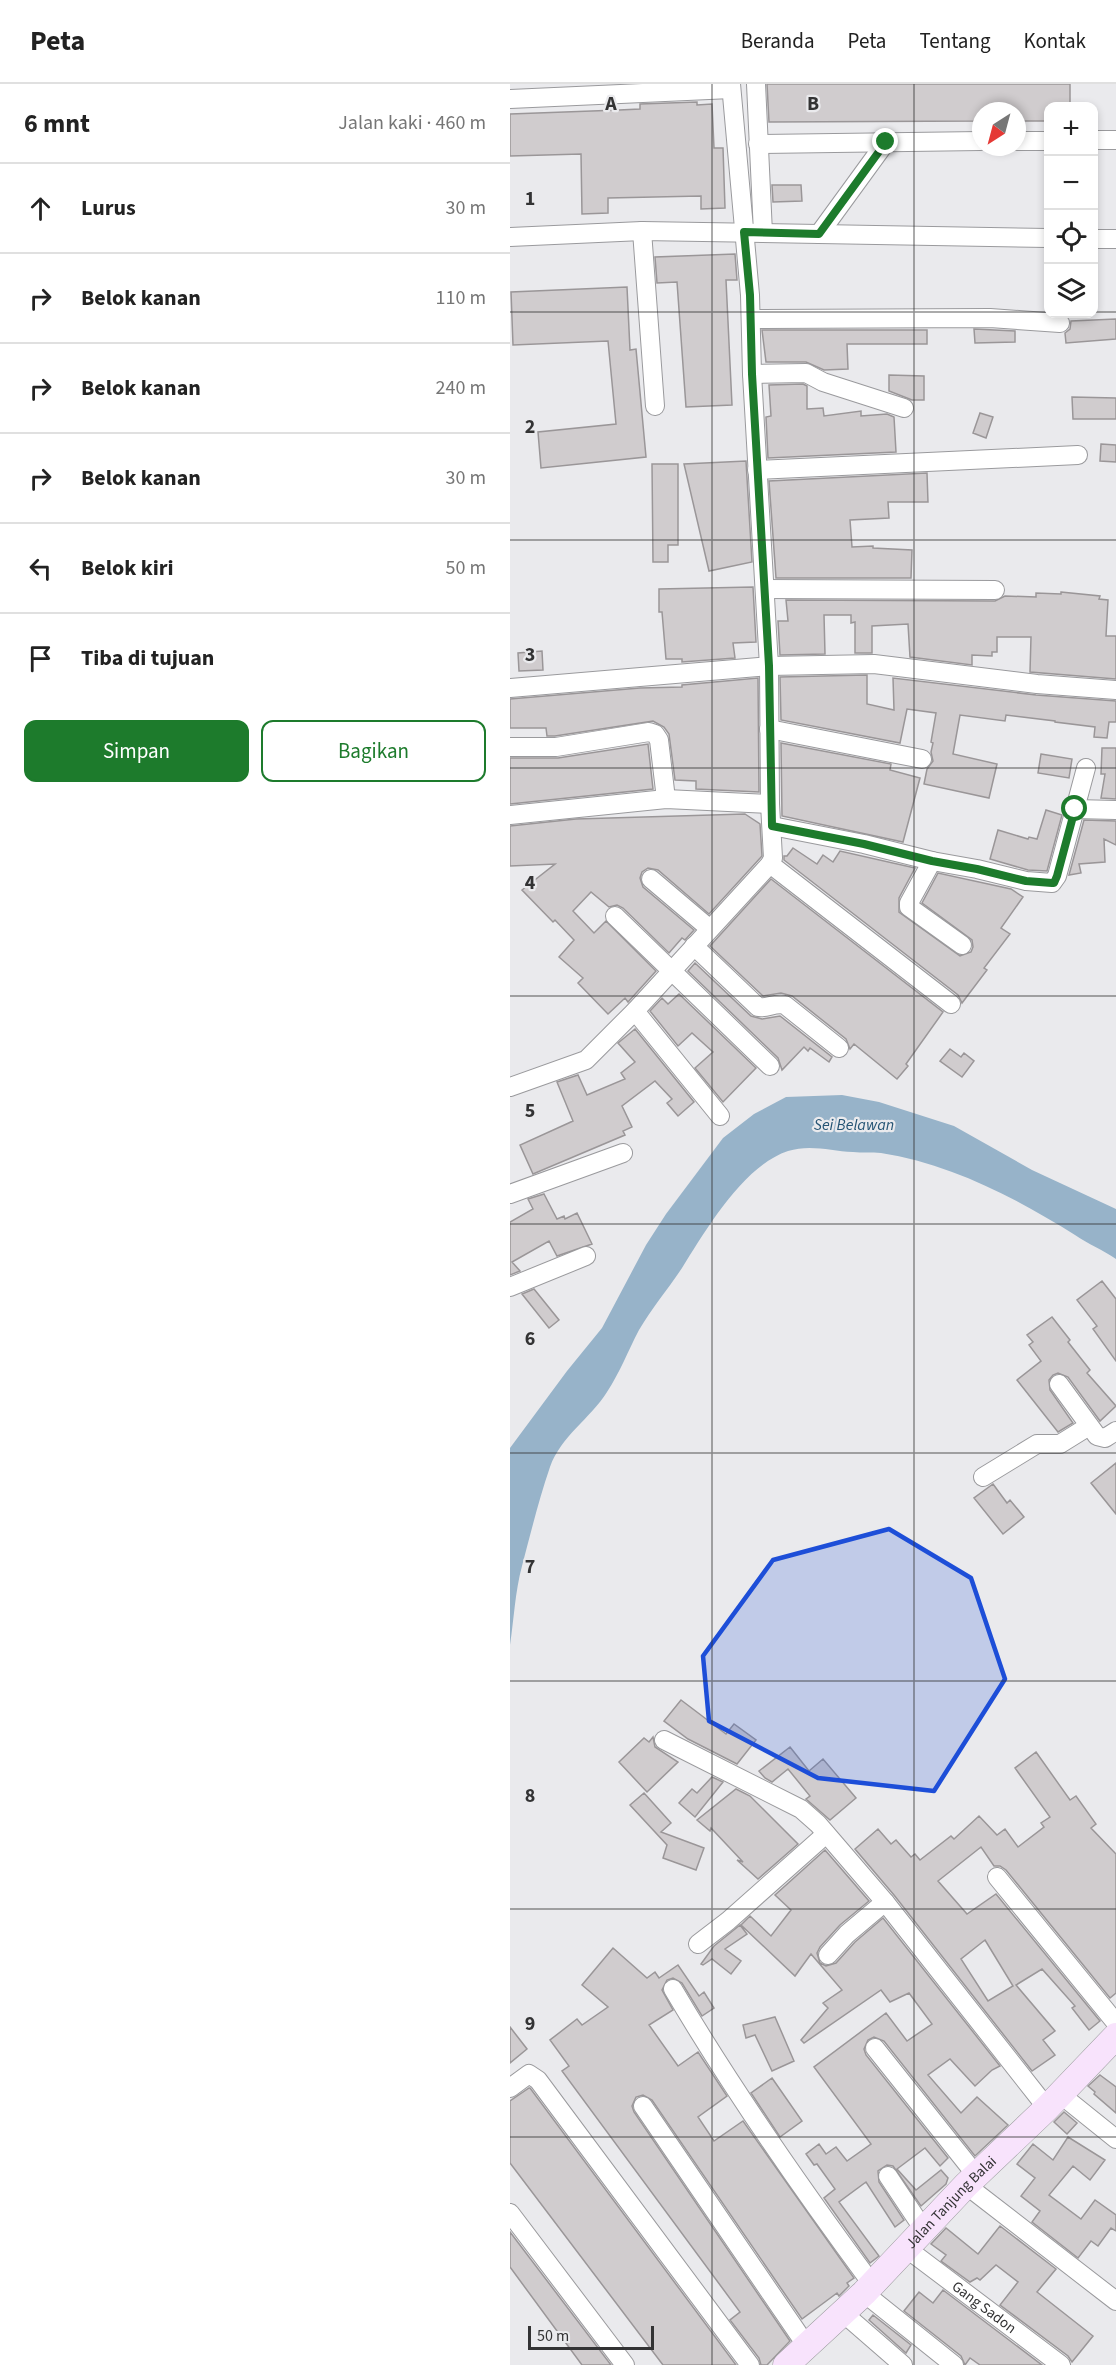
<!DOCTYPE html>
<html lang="id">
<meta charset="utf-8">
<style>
body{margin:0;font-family:"Source Sans 3",sans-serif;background:#f6f6f6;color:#222}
.controls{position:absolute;right:18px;top:18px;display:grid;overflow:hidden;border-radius:12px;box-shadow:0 3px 9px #0003}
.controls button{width:54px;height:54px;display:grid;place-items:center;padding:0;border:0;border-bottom:2px solid #e0e0e0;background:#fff;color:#222;font:30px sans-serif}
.compass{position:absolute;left:462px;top:18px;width:54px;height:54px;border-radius:50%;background:#fff;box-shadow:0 3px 9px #0003;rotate:216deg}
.scale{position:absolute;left:18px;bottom:15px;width:126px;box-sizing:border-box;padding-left:6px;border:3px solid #333334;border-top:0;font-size:16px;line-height:21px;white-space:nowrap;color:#333334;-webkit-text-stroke:4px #eaeaed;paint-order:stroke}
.stop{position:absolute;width:18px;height:18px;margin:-14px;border:4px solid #1d7b2c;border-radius:50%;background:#fff}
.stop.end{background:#1d7b2c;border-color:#fff;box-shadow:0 2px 6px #0008}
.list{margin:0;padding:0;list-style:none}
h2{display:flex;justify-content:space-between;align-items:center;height:78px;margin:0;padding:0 24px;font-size:26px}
h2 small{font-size:20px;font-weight:400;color:#767676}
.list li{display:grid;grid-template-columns:39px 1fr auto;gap:18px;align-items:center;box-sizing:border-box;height:90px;padding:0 24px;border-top:2px solid #e0e0e0}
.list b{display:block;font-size:22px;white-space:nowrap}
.list em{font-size:20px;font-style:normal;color:#767676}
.actions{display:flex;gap:12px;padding:18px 24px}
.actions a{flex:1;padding:14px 0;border:2px solid #1d7b2c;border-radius:12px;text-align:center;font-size:21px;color:#1d7b2c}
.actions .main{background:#1d7b2c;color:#fff}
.icon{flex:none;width:33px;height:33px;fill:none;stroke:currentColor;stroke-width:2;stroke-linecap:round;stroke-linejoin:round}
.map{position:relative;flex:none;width:606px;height:2281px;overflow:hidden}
header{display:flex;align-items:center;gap:36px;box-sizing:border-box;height:84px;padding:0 30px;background:#fff;border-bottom:2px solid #e0e0e0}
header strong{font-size:28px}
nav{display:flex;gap:33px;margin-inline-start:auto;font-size:21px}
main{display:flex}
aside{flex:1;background:#fff}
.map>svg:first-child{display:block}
</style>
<header>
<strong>Peta</strong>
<nav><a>Beranda</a><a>Peta</a><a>Tentang</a><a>Kontak</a></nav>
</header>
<main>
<aside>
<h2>6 mnt<small>Jalan kaki · 460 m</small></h2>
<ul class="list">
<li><svg class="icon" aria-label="ahead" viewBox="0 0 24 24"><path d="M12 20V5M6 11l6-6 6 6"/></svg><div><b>Lurus</b></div><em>30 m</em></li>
<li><svg class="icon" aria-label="right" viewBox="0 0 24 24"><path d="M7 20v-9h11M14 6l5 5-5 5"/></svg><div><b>Belok kanan</b></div><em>110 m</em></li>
<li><svg class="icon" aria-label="right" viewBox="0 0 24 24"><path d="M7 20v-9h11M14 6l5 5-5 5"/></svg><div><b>Belok kanan</b></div><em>240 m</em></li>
<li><svg class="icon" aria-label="right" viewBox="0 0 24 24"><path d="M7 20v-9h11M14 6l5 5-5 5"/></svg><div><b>Belok kanan</b></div><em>30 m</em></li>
<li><svg class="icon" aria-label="left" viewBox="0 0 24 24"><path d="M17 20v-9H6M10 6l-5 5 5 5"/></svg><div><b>Belok kiri</b></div><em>50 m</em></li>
<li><svg class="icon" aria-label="arrive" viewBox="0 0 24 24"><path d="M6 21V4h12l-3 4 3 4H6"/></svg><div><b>Tiba di tujuan</b></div></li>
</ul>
<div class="actions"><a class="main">Simpan</a><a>Bagikan</a></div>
</aside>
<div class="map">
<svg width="606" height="2281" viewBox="0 0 606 2281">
<rect width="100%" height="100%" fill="#eaeaed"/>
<!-- water -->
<path fill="#97b3c9" d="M332,1011L369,1018L444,1042L522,1086L606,1125V1175C593,1166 578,1160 565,1151C506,1114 441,1080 371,1069C362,1068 352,1069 343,1068C321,1067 300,1060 278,1067C233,1082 196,1146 172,1184C158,1205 142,1224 129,1246C118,1267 110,1288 97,1308C80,1335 51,1352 40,1383C29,1415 21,1448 12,1482C5,1508 4,1535 0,1561V1364L57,1287L92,1244L136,1161L156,1130L213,1054L244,1030L276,1013Z"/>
<!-- building -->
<path fill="#d0ccce" stroke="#9a9698" stroke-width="1.5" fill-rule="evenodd" d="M257,0H560V22H538V37H507V27H471V37L259,38Z
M187,18V21L202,20L204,64H213L215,124L191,125V112L98,114V129L72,130L71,70L0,72V30L109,26L130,25V20Z
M262,101H291L292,117L263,118Z
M225,170L227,196H216L222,321L176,323L167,198L147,199L145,173Z
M117,203L120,266L126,265L136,373L31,384L28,348L106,340L98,257L3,261L1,208Z
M606,235V255L556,259L555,249L560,245L561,237Z
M464,245L505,247V258L465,259Z
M252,246H417V260H337L338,285L314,286L296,278H256Z
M379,291L414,292V316H402L379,307Z
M293,300L297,302V325L313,324L314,332L351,327V332L377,330L384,333L386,368L258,374L256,333L261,332L259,301Z
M562,313L606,314V335H563Z
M470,329L483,333L476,354L463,349Z
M591,360L606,361V378L590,377Z
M236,377L242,478L199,487L174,380Z
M142,380H168V461H158V478H143Z
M417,389L418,418H378L379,434L340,436L342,463L363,462V464L402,466L401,494H266L259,397Z
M243,503L246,558L223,559L225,574L172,578V575H156L152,528H149V505Z
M551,508L590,512L589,515L598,516L596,552H606V595L520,588L521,553H487V568H482V572L462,571V581L400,573L398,540L362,542V569H345V538L341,539V531H314L315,570L270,571L268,537H278L276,516L485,517L495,512L526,513V509L551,510Z
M32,567L33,586L9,587L8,569Z
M357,591V620L384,626L383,594L526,611L606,617V638H599L597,654L584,653L585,643L545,638V637L496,631L495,637L450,631L443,670L487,680L479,714L414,700L417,685L423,677L421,668L423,659L421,658L426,629L397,625L390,659L271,636L270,593Z
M248,594L249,708L186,705V697L165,696L159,650L154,643L143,637L45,652H37L36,644H0V615L130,604L172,603V601Z
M271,659L381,680L380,686L410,694L393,758L272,732Z
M138,660L143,705L0,720V674H48Z
M592,664H606V715L591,714L595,690H591Z
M531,670L562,675L559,694L528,689Z
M536,726L552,731L537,787L518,786L480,775L488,746L518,755L519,753L527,755Z
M235,730L250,740L252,772L199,830L148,786L138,784L132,788L130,794L133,803L184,846L175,856L172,854L159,869L113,824L107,821L99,823L81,808L63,827L84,849L96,837L146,887L118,918L115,914L98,930L68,899L73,894L49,873L64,856L45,836L43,838L12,806L45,780L0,782V742L66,735Z
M574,736L606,737V761L594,755L595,778L569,780L571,789L559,791Z
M283,764L307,780L313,771L323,778L330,767L405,784L389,814V828L450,872L461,868L463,863L462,856L412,819L428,789L501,805L513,813L491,844L500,850L474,884L477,886L452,919L448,911L274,776V772H277Z
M261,795L433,928L396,980L398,982L387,995L344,960L340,965L336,955L282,912L271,909L253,912L200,862Z
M185,879L241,932L252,935L270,932L322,973L319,978L300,964L298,967L294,963L272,986L268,974L178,887Z
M169,910L246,984L213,1018L185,984L203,968L182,949L168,962L140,927L152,914L158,920Z
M125,945L184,1018L168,1032L157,1019L162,1015L145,997L112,1022L122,1043L113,1047L115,1051L23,1090L10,1061L63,1037L47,998L68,991L77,1011L115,995L111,989L125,978L108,959Z
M440,965L451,973L454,969L464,977L452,993L430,977Z
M34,1110L47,1135L54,1132L55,1135L67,1129L82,1160L47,1172L39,1157L2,1178L10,1187L0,1191V1138L23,1125L18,1115Z
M592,1197L606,1215V1277L583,1245L587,1242L567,1216Z
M24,1205L49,1236L39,1244L12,1210Z
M542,1233L560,1256L558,1258L580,1286L577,1289L606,1322L590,1337L558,1293L548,1289L543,1291L539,1296L540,1306L563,1339L548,1348L507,1296L531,1277L519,1261L523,1258L517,1251Z
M606,1379V1430L581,1399Z
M483,1400L497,1419L500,1416L514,1433L493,1450L464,1414Z
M171,1616L216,1650L224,1640L246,1656L227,1680L178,1655L154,1637Z
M143,1653L145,1663L168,1678L137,1708L109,1678L134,1654L139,1658Z
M280,1663L299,1687L313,1675L346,1714L320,1736L296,1715L300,1712L278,1685L262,1698L255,1694L249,1687Z
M526,1668L560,1716L566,1712L586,1740L581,1744L606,1770V1909L600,1914L496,1786L490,1782H484L471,1763L428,1797L457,1830L486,1810L590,1937L579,1946L562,1924L565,1922L532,1885L506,1901L545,1947L533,1956L545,1971L522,1987L384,1811L345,1765L368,1745L381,1760L386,1756L401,1773L405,1770L410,1776L441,1752L444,1755L469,1732L487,1751L495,1745L508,1763L534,1743L531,1739L540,1733L505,1684ZM475,1856L503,1902L478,1917L451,1875Z
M202,1693L213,1698L185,1733L169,1719L182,1705L187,1709Z
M226,1705L240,1712L288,1760L248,1795L227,1776L233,1778L201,1744L200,1747L187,1736Z
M134,1709L161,1739L151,1748L194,1764L186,1786L153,1774L157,1761L120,1721Z
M315,1766L359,1817L330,1841L310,1863L307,1869L310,1879L316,1882L326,1879L345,1858L373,1834L490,1982L482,1986L465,2002L440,1975L418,1991L451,2029L467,2013L498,2041L465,2072L374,1957L364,1953L358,1956L354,1965L356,1971L438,2074L430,2082L415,2064L387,2085L406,2106L431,2086L438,2094L436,2100L411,2122L383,2082L377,2081L368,2087L369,2098L394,2136L385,2143L356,2098L329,2118L369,2172L360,2179L314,2114L325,2105L307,2080L304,2081L296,2070L309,2060L316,2070L326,2063L337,2077L361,2060L304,1983L376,1929L397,1957L422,1940L399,1909L380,1918L371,1906L294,1959L291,1956L318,1924L313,1919L332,1906L301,1870L285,1892L231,1841L240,1832L261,1852L281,1826L265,1811Z
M230,1841L237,1850L215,1865L231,1877L221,1890L202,1875L193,1881L191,1880L204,1862Z
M103,1864L137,1894L145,1888L149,1894L168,1881L189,1912L194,1908L204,1924L192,1932L172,1899L163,1894L157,1896L152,1906L163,1926L139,1941L168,1982L188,1968L217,2012L188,2033L204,2057L233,2037L344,2194L337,2199L339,2202L329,2212L327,2209L292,2235L142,2016L133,2011L126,2013L122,2022L124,2028L280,2257L257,2281H251L249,2274L220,2236L230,2228L52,1987L59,1982L40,1956L67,1935L72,1941L98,1923L72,1901Z
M265,1933L284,1977L262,1987L245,1951L236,1954L233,1941Z
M0,1943L17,1965L0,1979Z
M590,1991L606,2003V2029L584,2010L585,2008L578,2002Z
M262,1994L292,2037L270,2053L241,2009Z
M19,2004H20L226,2281H153L0,2079V2017Z
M554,2028L567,2039L557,2050L544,2038Z
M558,2053L595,2076L580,2096L563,2082L539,2111L571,2135L585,2116L606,2131V2147L601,2144L588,2162L581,2157L568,2174L522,2138L530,2127L511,2112L525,2094L507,2080L523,2060L543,2076Z
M490,2142L546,2185L527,2208L583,2252L562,2278L558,2272L490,2221L508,2198L486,2181L470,2196L467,2194L460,2198L431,2177L436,2171L421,2160L436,2144L468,2170Z
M0,2148L101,2281H72L0,2183Z
M433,2206L532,2281H470L460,2274L455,2281L451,2272L394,2227L409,2208L423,2219Z
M363,2231L401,2261L396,2269L359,2236Z"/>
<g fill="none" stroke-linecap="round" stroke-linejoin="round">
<!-- street casing -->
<g stroke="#9a9a9d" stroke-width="20">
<g id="street">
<path d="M246,0L253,149"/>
<path d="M0,15L221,5"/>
<path d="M584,56H606"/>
<path d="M507,57H538"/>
<path d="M248,60L471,57"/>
<path d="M132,147L145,322"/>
<path d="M309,150L376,58"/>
<path d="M0,153L132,147L538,154"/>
<path d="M584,155H606"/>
<path d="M241,235L480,234L550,239"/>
<path d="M242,290L296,289L313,298L394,324"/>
<path d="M247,386L568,371"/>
<path d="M255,505L485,506"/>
<path d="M0,604L259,582L364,580L527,600L606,606"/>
<path d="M259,645L412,675"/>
<path d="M0,663H46L139,648L145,650L149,656L156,715"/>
<path d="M565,725L576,684"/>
<path d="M0,731L156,715L260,720"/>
<path d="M262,742L354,760L422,777L467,785L516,797L542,799L547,792L565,725L606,726"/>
<path d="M422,777L399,819V823L452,861"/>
<path d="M260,780L441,920"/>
<path d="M141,795L200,845"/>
<path d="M105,832L260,982"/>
<path d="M184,862L248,923C257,925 265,918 275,921L329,964"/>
<path d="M125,927L210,1032"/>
<path d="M0,1003L76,976L125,927L260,780L263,774L260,720L259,582L242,290L240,211L221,0"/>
<path d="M0,1110L113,1069"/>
<path d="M0,1203L76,1172"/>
<path d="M549,1300L587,1352L595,1354L606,1347"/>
<path d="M473,1393L527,1360H550L579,1342"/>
<path d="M154,1656L291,1725L308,1740L375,1818L537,2024"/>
<path d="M487,1793L606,1939"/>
<path d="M188,1860L218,1837L316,1750"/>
<path d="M318,1871L337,1850L375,1818"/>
<path d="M163,1905C223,2007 291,2104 362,2200"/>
<path d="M365,1964L466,2091"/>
<path d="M0,2004L19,1990L28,1996L240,2281"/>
<path d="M550,2010L606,2055"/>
<path d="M133,2022L296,2261"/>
<path d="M378,2092L414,2146"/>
<path d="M456,2101L606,2217"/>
<path d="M0,2129L115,2281"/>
<path id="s1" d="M396,2164L551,2281"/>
<path d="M354,2209L444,2281"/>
<path d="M332,2228L393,2281"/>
</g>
</g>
<!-- secondary casing -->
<g stroke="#9a9a9d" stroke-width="27">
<g id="secondary">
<path id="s2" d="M276,2281L354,2209L456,2101L537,2024L606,1952"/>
</g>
</g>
<!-- street -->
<use href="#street" stroke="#fff" stroke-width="18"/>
<!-- secondary -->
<use href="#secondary" stroke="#f8e3fc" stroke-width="26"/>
</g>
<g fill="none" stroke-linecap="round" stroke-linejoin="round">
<!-- route -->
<path stroke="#1d7b2c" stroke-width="8" d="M376,58L309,150L234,148L240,211L242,290L259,582L262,742L354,760L422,777L467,785L516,797L542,799H544L547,792L565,725"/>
</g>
<!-- marked area -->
<path fill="#1d4ed8" fill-opacity="0.2" stroke="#1d4ed8" stroke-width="4.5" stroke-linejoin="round" d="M379,1445L461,1494L495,1595L424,1707L308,1694L199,1637L193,1572L263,1476Z"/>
<!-- grid -->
<path fill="none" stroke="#333334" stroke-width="1.5" stroke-opacity="0.55" d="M202,0V2281M404,0V2281M0,228H538M584,228H606M0,456H606M0,684H606M0,912H606M0,1140H606M0,1369H606M0,1597H606M0,1825H606M0,2053H606"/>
<g text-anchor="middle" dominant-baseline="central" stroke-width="4.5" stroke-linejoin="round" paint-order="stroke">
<!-- street labels -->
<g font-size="15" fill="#333334" stroke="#eaeaed">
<text stroke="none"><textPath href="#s2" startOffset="232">Jalan Tanjung Balai</textPath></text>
<text stroke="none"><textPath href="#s1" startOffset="98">Gang Sadon</textPath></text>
</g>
<!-- water labels -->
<g font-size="16" font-style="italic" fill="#255474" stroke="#eaeaed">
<text x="344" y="1041">Sei Belawan</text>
</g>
</g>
<g font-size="20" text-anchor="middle" font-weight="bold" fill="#333334" stroke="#eaeaed" stroke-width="4.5" stroke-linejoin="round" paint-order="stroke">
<text x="101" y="26">A</text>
<text x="303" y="26">B</text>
<text x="20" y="121">1</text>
<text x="20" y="349">2</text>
<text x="20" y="577">3</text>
<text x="20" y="805">4</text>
<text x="20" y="1033">5</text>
<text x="20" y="1261">6</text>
<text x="20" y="1489">7</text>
<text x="20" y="1718">8</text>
<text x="20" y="1946">9</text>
</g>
</svg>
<div class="controls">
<button>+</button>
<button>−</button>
<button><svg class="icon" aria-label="locate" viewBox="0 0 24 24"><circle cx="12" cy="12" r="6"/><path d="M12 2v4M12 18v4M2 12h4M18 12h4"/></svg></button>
<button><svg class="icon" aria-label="layers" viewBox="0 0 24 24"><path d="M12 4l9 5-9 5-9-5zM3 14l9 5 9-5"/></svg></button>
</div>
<svg class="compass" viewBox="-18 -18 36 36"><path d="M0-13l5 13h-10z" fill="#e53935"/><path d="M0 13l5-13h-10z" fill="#767676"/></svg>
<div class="scale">50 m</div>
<div class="stop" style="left:565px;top:725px"></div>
<div class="stop end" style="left:376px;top:58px"></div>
</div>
</main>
